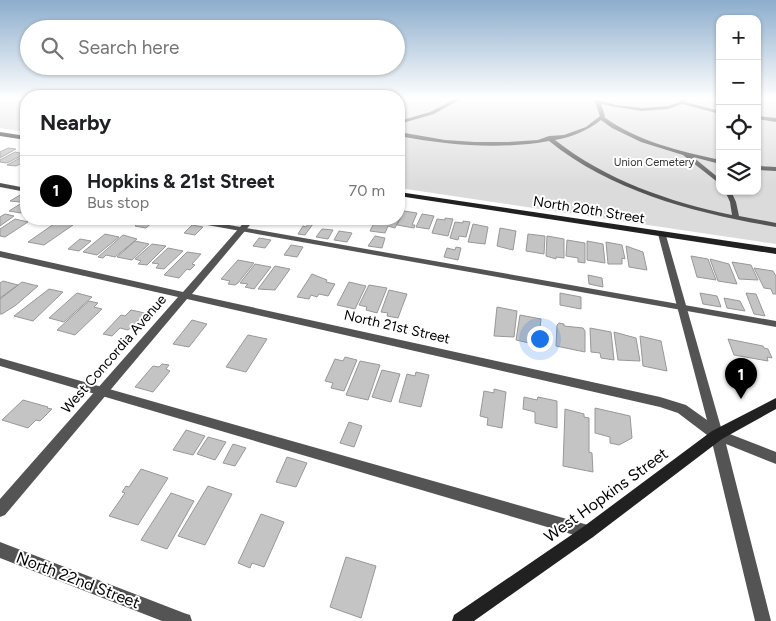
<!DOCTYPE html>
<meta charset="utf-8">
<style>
body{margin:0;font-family:Figtree,sans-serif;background:#f6f6f6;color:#202124}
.controls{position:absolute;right:15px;top:15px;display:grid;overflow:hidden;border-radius:10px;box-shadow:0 1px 4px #0004}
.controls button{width:45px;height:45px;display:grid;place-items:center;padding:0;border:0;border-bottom:1px solid #e0e0e0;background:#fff;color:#202124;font:25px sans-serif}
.you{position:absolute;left:539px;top:338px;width:18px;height:18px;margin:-12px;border:4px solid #fff;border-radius:50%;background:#1a73e8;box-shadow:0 0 0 8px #1a73e833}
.badge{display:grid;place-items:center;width:32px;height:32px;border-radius:50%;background:#000;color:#fff;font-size:16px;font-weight:700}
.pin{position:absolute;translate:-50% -41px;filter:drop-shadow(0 1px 2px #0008)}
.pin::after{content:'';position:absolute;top:26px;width:18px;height:15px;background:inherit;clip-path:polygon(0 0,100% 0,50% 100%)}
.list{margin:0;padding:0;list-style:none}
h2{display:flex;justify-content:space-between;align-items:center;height:65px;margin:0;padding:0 20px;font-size:21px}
h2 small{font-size:16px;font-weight:400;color:#757577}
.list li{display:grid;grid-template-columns:32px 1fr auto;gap:15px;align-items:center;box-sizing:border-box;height:70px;padding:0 20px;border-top:1px solid #e0e0e0}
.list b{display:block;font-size:19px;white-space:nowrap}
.list p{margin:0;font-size:16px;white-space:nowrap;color:#757577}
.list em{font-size:16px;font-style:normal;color:#757577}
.icon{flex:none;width:28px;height:28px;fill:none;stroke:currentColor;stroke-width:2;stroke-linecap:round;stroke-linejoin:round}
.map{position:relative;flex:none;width:776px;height:621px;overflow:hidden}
.search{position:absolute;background:#fff;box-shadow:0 1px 4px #0004;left:20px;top:20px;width:385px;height:55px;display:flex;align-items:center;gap:12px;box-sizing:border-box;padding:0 18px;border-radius:28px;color:#757577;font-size:19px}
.panel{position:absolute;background:#fff;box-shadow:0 1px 4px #0004;left:20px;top:90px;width:385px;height:135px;border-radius:20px}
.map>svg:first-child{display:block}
</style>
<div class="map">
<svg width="776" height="621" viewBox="0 0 776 621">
<rect width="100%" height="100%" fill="#fff"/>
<!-- green -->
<path fill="#dbdbdb" d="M0,99H26V132L0,128Z
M399,99H720V191H757V99H776V244L399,188Z"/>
<!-- building -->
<path fill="#c4c4c4" stroke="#989898" d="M8,148L16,149L0,158V152Z
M15,152L25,154L7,163L0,162V160Z
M26,155V161L16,166L7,165Z
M20,195L26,196V198L20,202L10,201Z
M25,201H26V210L21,213L9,211Z
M399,211H403L395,228L388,226L385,233L370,231L376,219H399Z
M404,211L417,213L412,225H415L414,228L397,225Z
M5,214L14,216L0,226V217Z
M422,214L434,216L429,229L416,227Z
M445,218L453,219L448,236L432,233L437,219L445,220Z
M15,219L28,222L5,237L0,236V229Z
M61,219L72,221L68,224L73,225L44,245L28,242Z
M143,219H147L155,220L146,228L135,226Z
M463,221L470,222L466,237L459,236L458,240L450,238L455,222L463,223Z
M309,223L313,224L305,235L298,234L303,226L306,227Z
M473,224L488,227L485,244L468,242Z
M192,225L203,227L195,235L184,233Z
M500,228L516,231L513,250L497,246Z
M322,229L333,230L328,239L316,237Z
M339,231L352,233L347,242L334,240Z
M105,234L119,237L97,255L83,252Z
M528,234L545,236L544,254L526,251Z
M123,235L137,239L115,257L106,255L103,258L98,257Z
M375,236L385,238L382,248L368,246Z
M547,236L564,239V258L556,257V259L546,256Z
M259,238L271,240L265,248L253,246Z
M80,239L91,241L79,251L68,249Z
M567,240L585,243V263L578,262V258L566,256Z
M135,241L149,244L132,260L117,257Z
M587,241L603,244L605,263L587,260Z
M606,242L622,245L625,259L622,258V264H608Z
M152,244L166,246L147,265L138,264L141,261L135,259Z
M291,245L303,247L297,257L284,255Z
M626,246L643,252L647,270L629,267Z
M456,247L461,248L458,260L444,257L447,248L455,250Z
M168,248L183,251L164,269L156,268L159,264L152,263Z
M187,252L201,254L192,264L195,265L190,270L187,269L179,278L164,275Z
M691,256L708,259L716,280L697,277Z
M710,259L729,264L737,284L718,281Z
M238,260L254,263L238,283L235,285L228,284L230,281L221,279Z
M732,262L751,265L758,280L739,279Z
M255,264L271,267L254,289L245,287L248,284L240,283Z
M275,266L290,269L275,290L258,289Z
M754,268L773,271L776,276V294H773L771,289L764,288Z
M312,274L327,280L326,282L335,284L328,296L319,294L317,297L311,295L309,299L297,297Z
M588,275L602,278L603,287L589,284Z
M3,281L18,285L0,298V283Z
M22,282L38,286L16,305L2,314H0V299Z
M349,282L366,286L355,309L337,305Z
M369,285L387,288L377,313L366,310L367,307L359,305Z
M49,289L63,292L33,321L14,316Z
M389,290L407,294L398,318L387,316L388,313L381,312Z
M77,293L92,297L64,322L49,318Z
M560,293L581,297V309L560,305Z
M700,293L717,296L721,307L703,304Z
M746,293L756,294L765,316L754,314Z
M724,298L740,301L745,311L727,308Z
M89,301L98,303L94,307L102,309L75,335L57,330Z
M497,307L517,311L514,337L494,336Z
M131,310L145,313L132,327L128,330L120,328L112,336L103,334L121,315L125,316Z
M520,315L541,319L538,345L516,340Z
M192,320L207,324L189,347L173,344Z
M559,323L564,324V326L583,328L585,331V352L556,346L557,325Z
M590,328L611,332L614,360L601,358L600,353L591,352Z
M614,332L636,338L640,361L618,360Z
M248,335L267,339L246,372L226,367Z
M640,336L661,341L667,371L643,366Z
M728,339L763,346L764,348L768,349L772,358L767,357L768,361L734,355Z
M345,357L357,360L344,391L331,388L333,383L325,381L335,359L343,361Z
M360,361L380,365L368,400L346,395Z
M162,364L169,365L166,369L170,371L153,392L135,387L153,366L159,367Z
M382,370L400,374L391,402L372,397Z
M416,372L429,375L421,407L399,402L407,374L415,376Z
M494,389L506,392L502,428L487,425L488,418L480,416L484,391L494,393Z
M524,397L537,400L538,397L557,401V428L535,423V412L523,409Z
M23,400L48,407L47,408L52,409L40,421L36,420L28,428L2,420Z
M595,408L630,416L632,438L619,445L610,443V437L595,433Z
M565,409L584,414V417L589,418V452L592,453L593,472L563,466Z
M349,422L362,426L354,447L340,443Z
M186,430L205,436L193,455L173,450Z
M208,437L226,442L215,460L197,454Z
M233,444L246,448L235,466L223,463Z
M287,457L307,463L296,487L276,482Z
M141,469L168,478L138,525L109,516L125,493L122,492L126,486L129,487Z
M208,486L232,494L205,545L178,536Z
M171,493L194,501L167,549L141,540Z
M261,514L284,522L264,567L252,563L250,568L238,563Z
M346,557L376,566L361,618L330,607Z"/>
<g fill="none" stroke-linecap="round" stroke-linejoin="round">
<!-- lane -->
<path fill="#545454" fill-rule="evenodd" d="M455,99H461L434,114L399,124V121L430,112Z
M594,99L616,105L642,108L668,106L677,103L683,99H689L685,102L720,111V114L682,104L668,109L642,111L616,107L601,104L605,116L604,117C639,142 679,151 720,160V164L693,157L720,179V184L683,155L641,142L612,128L601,120C587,131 572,137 555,140C606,180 669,202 732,215L730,202L725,191H731L736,202L739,216L776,223V227C696,213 614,193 549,141C500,150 447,145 399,136V132L445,140L475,142H507L538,140L549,136L564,135L586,127L600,116Z
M757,116L776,118V122L757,119Z
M757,166L776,167V171L757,170Z
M0,183L26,188V192L0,187Z
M182,219H195L776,321V327L185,221Z
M0,358L588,525L593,527L595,532L593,537L588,539L0,366Z"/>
<!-- street -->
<path fill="#545454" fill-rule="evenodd" d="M247,219H255L192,294L660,397L686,405L707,420L658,234L662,232H665L722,431L776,452V464L726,444L771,621H755L711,438L678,413L660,407L187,299L5,515L0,517V499L178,297L0,257V251L183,292Z
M0,542L184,613L190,615L192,621H162L0,558Z"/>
<!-- secondary -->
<path fill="#212121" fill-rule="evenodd" d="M0,132L26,136V140L0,136Z
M399,192L776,248V254L399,196Z
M776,398V409L722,439L593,537L474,621H452L454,615L583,527L712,431Z"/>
</g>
<!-- sky -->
<linearGradient id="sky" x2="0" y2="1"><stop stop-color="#8cadcc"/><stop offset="0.53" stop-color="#fff"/><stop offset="1" stop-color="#fff" stop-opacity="0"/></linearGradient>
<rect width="776" height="186" fill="url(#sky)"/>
<g text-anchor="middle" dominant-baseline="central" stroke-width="4" stroke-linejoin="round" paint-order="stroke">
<!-- far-park labels -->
<g font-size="11" fill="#323232" stroke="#fff">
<text x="654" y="162">Union Cemetery</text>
</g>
<!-- street labels -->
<g font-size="14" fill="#000" stroke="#fff">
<text transform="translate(589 210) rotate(9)">North 20th Street</text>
<text transform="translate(397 327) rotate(13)">North 21st Street</text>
<text transform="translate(114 354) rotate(-49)">West Concordia Avenue</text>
</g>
<!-- near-street labels -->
<g font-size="16" fill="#000" stroke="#fff">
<text transform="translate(606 495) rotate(-36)">West Hopkins Street</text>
<text transform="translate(78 580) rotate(21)">North 22nd Street</text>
</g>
</g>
</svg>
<div class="controls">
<button>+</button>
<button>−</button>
<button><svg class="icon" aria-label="locate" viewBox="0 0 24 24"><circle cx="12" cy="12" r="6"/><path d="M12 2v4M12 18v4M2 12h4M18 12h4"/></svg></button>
<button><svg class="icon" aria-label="layers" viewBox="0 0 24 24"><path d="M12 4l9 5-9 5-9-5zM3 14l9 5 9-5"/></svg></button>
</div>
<div class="you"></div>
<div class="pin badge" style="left:741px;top:399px">1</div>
<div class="search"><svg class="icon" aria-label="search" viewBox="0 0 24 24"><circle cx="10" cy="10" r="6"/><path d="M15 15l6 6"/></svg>Search here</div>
<section class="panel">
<h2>Nearby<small></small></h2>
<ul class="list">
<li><span class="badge">1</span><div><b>Hopkins &amp; 21st Street</b><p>Bus stop</p></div><em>70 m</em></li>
</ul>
</section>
</div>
